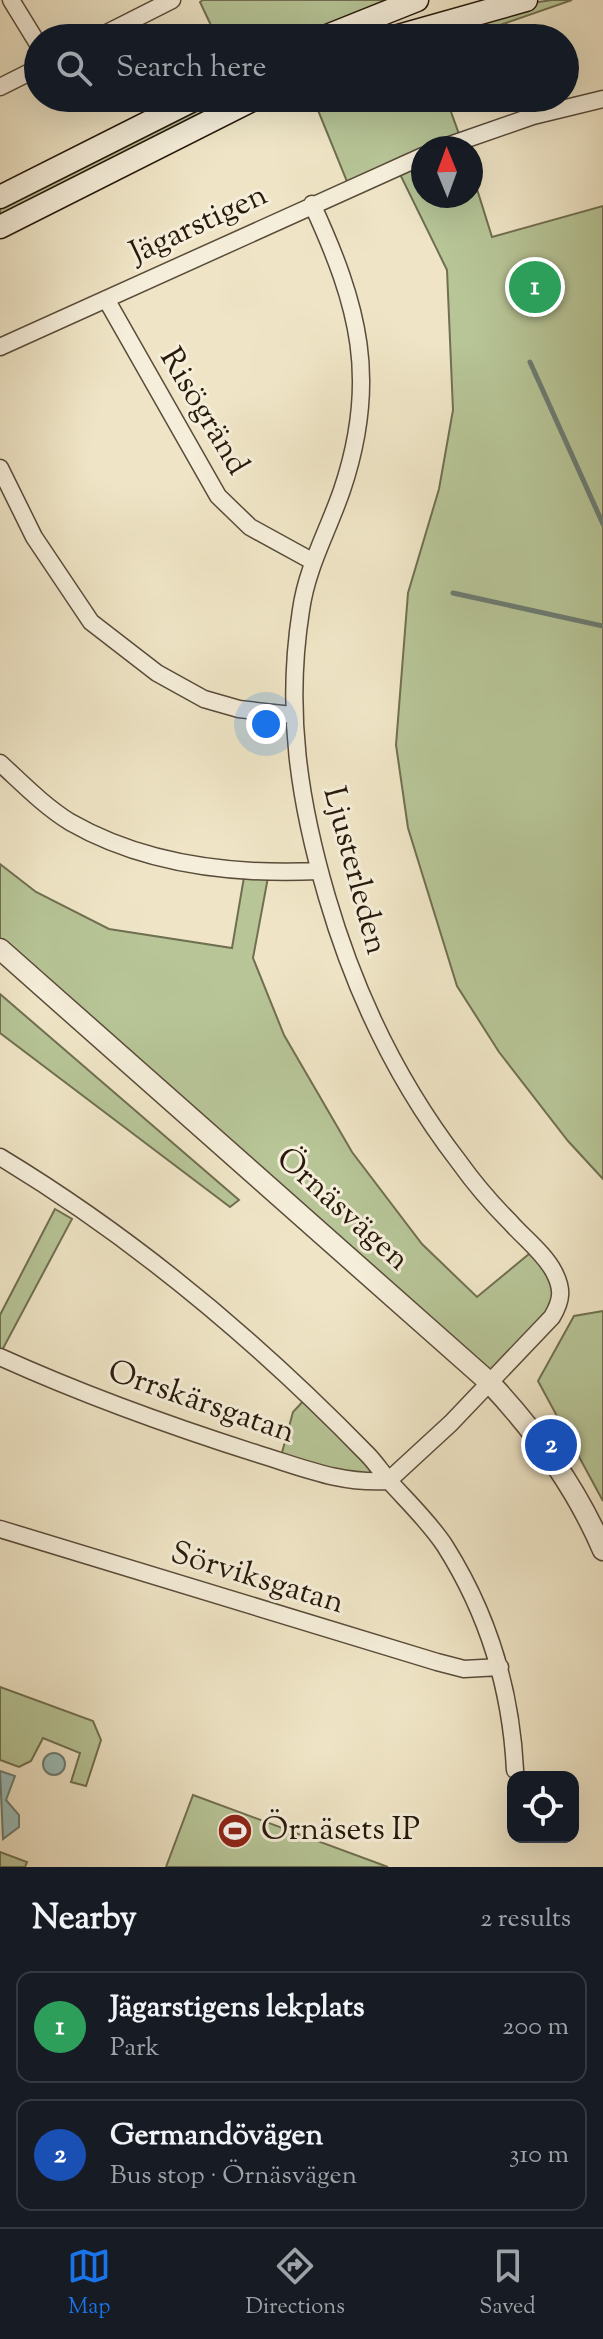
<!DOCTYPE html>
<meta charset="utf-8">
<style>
body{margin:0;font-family:"Sorts Mill Goudy",serif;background:#20242c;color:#f1f3f6}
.controls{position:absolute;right:24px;bottom:24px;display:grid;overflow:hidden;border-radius:16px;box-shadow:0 8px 32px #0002}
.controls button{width:72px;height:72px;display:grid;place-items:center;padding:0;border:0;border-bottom:2px solid #363941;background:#171b24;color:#f1f3f6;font:40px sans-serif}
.compass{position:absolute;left:411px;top:136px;width:72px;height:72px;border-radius:50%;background:#171b24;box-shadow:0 8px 32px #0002;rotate:359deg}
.you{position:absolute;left:266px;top:724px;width:28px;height:28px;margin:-20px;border:6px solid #fff;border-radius:50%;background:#1a73e8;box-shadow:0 0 0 12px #1a73e833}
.badge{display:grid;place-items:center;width:52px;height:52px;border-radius:50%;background:#1a73e8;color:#fff;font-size:26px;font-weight:700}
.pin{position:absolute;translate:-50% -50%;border:4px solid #fff;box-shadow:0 2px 8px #0006}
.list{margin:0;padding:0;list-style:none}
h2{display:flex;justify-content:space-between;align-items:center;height:104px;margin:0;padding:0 32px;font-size:34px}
h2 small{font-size:26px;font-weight:400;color:#9ea1a6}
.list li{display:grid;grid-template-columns:52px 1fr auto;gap:24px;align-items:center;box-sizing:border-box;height:112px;margin:0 16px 16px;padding:0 16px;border:2px solid #363941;border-radius:16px}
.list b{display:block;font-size:30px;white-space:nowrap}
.list p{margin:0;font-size:26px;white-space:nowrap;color:#9ea1a6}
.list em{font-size:26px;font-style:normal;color:#9ea1a6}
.icon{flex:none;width:44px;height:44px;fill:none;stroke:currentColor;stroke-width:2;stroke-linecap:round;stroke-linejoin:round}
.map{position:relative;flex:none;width:603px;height:1867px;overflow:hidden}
.search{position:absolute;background:#171b24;box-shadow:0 8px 32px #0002;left:24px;right:24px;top:24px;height:88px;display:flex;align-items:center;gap:20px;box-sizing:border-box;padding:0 28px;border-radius:44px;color:#9ea1a6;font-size:30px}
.sheet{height:360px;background:#171b24}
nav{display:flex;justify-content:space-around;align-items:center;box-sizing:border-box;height:112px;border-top:2px solid #363941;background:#171b24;font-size:22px;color:#9ea1a6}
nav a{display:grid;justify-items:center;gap:4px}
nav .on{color:#1a73e8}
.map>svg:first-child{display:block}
</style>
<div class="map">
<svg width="603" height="1867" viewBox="0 0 603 1867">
<rect width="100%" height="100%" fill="#efe5c6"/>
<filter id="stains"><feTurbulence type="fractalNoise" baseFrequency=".0025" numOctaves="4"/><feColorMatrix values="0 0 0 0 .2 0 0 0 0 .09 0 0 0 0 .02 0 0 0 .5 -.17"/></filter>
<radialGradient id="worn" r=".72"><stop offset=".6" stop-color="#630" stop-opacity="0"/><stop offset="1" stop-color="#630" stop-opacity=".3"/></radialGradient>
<!-- green -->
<path fill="#b7c597" stroke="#706f51" stroke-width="2" d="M203,0H382L386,12L321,38H217L200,2Z
M552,0H572L463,38H393L498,8Z
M216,98L225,103L0,217V209Z
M313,98H446L464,148H423V196H471V170L492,237L603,206V1179L568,1141L499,1052L457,986L408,828L396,745L408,593L439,489L453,410L447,270L397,168L350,189Z
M0,864L36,892L109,929L232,948L245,871L269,872L253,958L284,1035L352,1152L422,1244L477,1297L535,1249L562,1295L489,1381L0,947Z
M0,994L239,1200L230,1207L0,1033Z
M55,1209L72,1219L0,1354V1315Z
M603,1311V1501L538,1381L574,1316Z
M308,1396L389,1480L280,1460L293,1412Z
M0,1687L93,1721L101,1740L86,1786L71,1782L80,1753L43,1738L31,1761L19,1767L0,1760Z
M193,1795L388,1867H166Z
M0,1852L27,1862L25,1867H0Z"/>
<!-- water -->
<path fill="#9abeb9" stroke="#6c7c73" stroke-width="2" d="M43 1764a11 11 0 1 1 22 0a11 11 0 1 1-22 0Z
M0,1771L15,1776L6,1800L19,1815V1827L3,1839Z"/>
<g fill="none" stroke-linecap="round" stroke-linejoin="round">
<!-- stream -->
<path stroke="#6c7c73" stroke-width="5" d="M530,362L603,524
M453,593L603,626"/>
<!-- minor casing -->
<g stroke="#5a4c3a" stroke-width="19">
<path id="minor" d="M11,0L38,44
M97,38L172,0
M0,87L38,68
M441,148L533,116L603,99
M106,299L218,496L250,527L312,561
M0,347L423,156
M0,468L34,537L91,622L157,673L204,699L239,709L292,715
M0,763C22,783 44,806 70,822C145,865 235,875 319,871
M0,1157C134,1238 258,1342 367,1454C376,1463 382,1473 390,1482C409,1503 430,1523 445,1546C488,1614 511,1690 515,1770
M0,1357C84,1395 170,1426 258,1454C304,1468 340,1484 388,1481L451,1423L552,1317C562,1300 563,1289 554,1272C544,1253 524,1238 510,1222C491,1203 474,1183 459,1162C398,1083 355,993 327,897C299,801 285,711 301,610C307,567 328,531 342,490C379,380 359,306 312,204
M0,1529L437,1662L464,1669L500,1667"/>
</g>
<!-- tertiary casing -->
<g stroke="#5a4c3a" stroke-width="23">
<path id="tertiary" d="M0,949L489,1382C536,1432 576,1487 603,1550"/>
</g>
<!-- secondary casing -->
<g stroke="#28190b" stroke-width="25">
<path id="secondary" d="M322,38L417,0
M391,38L526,0
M0,197L197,98
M0,227L256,98"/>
</g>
<!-- minor -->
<use href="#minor" stroke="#f5eeda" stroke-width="16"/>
<!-- tertiary -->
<use href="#tertiary" stroke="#f5eeda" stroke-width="20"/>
<!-- secondary -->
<use href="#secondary" stroke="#f5eeda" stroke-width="22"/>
</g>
<!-- icons -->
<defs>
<g id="stadium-disc" transform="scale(1.8)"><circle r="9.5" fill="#8f2418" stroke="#f5eeda"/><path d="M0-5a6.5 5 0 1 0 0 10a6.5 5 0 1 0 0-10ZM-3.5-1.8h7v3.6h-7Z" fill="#fff"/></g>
</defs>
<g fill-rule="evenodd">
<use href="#stadium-disc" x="235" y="1831"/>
</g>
<g text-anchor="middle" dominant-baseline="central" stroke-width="6" stroke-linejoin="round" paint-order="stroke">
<!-- street labels -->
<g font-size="32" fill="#28190b" stroke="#f5eeda">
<text transform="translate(199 225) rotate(-25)">Jägarstigen</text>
<text transform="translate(203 412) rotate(59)">Risögränd</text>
<text transform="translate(354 871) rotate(75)">Ljusterleden</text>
<text transform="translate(342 1210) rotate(42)">Örnäsvägen</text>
<text transform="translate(201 1403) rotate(19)">Orrskärsgatan</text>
<text transform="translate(257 1579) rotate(17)">Sörviksgatan</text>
</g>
<!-- poi labels -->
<g font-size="32" fill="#28190b" stroke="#f5eeda" text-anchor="start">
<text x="261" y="1831">Örnäsets IP</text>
</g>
</g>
<rect width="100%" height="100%" filter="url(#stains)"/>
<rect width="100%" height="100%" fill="url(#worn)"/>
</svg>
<div class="controls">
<button><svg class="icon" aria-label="locate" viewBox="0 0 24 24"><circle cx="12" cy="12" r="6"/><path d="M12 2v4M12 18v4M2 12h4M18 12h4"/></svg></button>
</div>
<svg class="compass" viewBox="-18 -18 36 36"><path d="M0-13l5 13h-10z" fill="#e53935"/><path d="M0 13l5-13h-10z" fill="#9ea1a6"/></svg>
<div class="you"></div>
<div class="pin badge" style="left:535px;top:287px;background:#2e9e5b">1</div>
<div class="pin badge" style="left:551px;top:1445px;background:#1a4fb4">2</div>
<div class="search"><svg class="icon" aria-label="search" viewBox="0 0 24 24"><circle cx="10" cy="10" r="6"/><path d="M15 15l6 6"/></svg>Search here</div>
</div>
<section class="sheet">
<h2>Nearby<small>2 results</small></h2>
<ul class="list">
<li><span class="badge" style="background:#2e9e5b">1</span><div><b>Jägarstigens lekplats</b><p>Park</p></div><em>200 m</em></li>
<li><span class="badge" style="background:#1a4fb4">2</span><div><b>Germandövägen</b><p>Bus stop · Örnäsvägen</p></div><em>310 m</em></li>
</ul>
</section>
<nav>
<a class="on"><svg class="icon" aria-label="map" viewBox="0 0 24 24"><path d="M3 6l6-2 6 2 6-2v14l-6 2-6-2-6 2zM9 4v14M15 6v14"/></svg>Map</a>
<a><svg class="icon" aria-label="directions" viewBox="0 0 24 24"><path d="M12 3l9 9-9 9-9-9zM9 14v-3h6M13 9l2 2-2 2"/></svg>Directions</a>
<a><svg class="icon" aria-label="saved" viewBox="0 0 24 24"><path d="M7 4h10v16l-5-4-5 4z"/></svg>Saved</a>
</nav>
